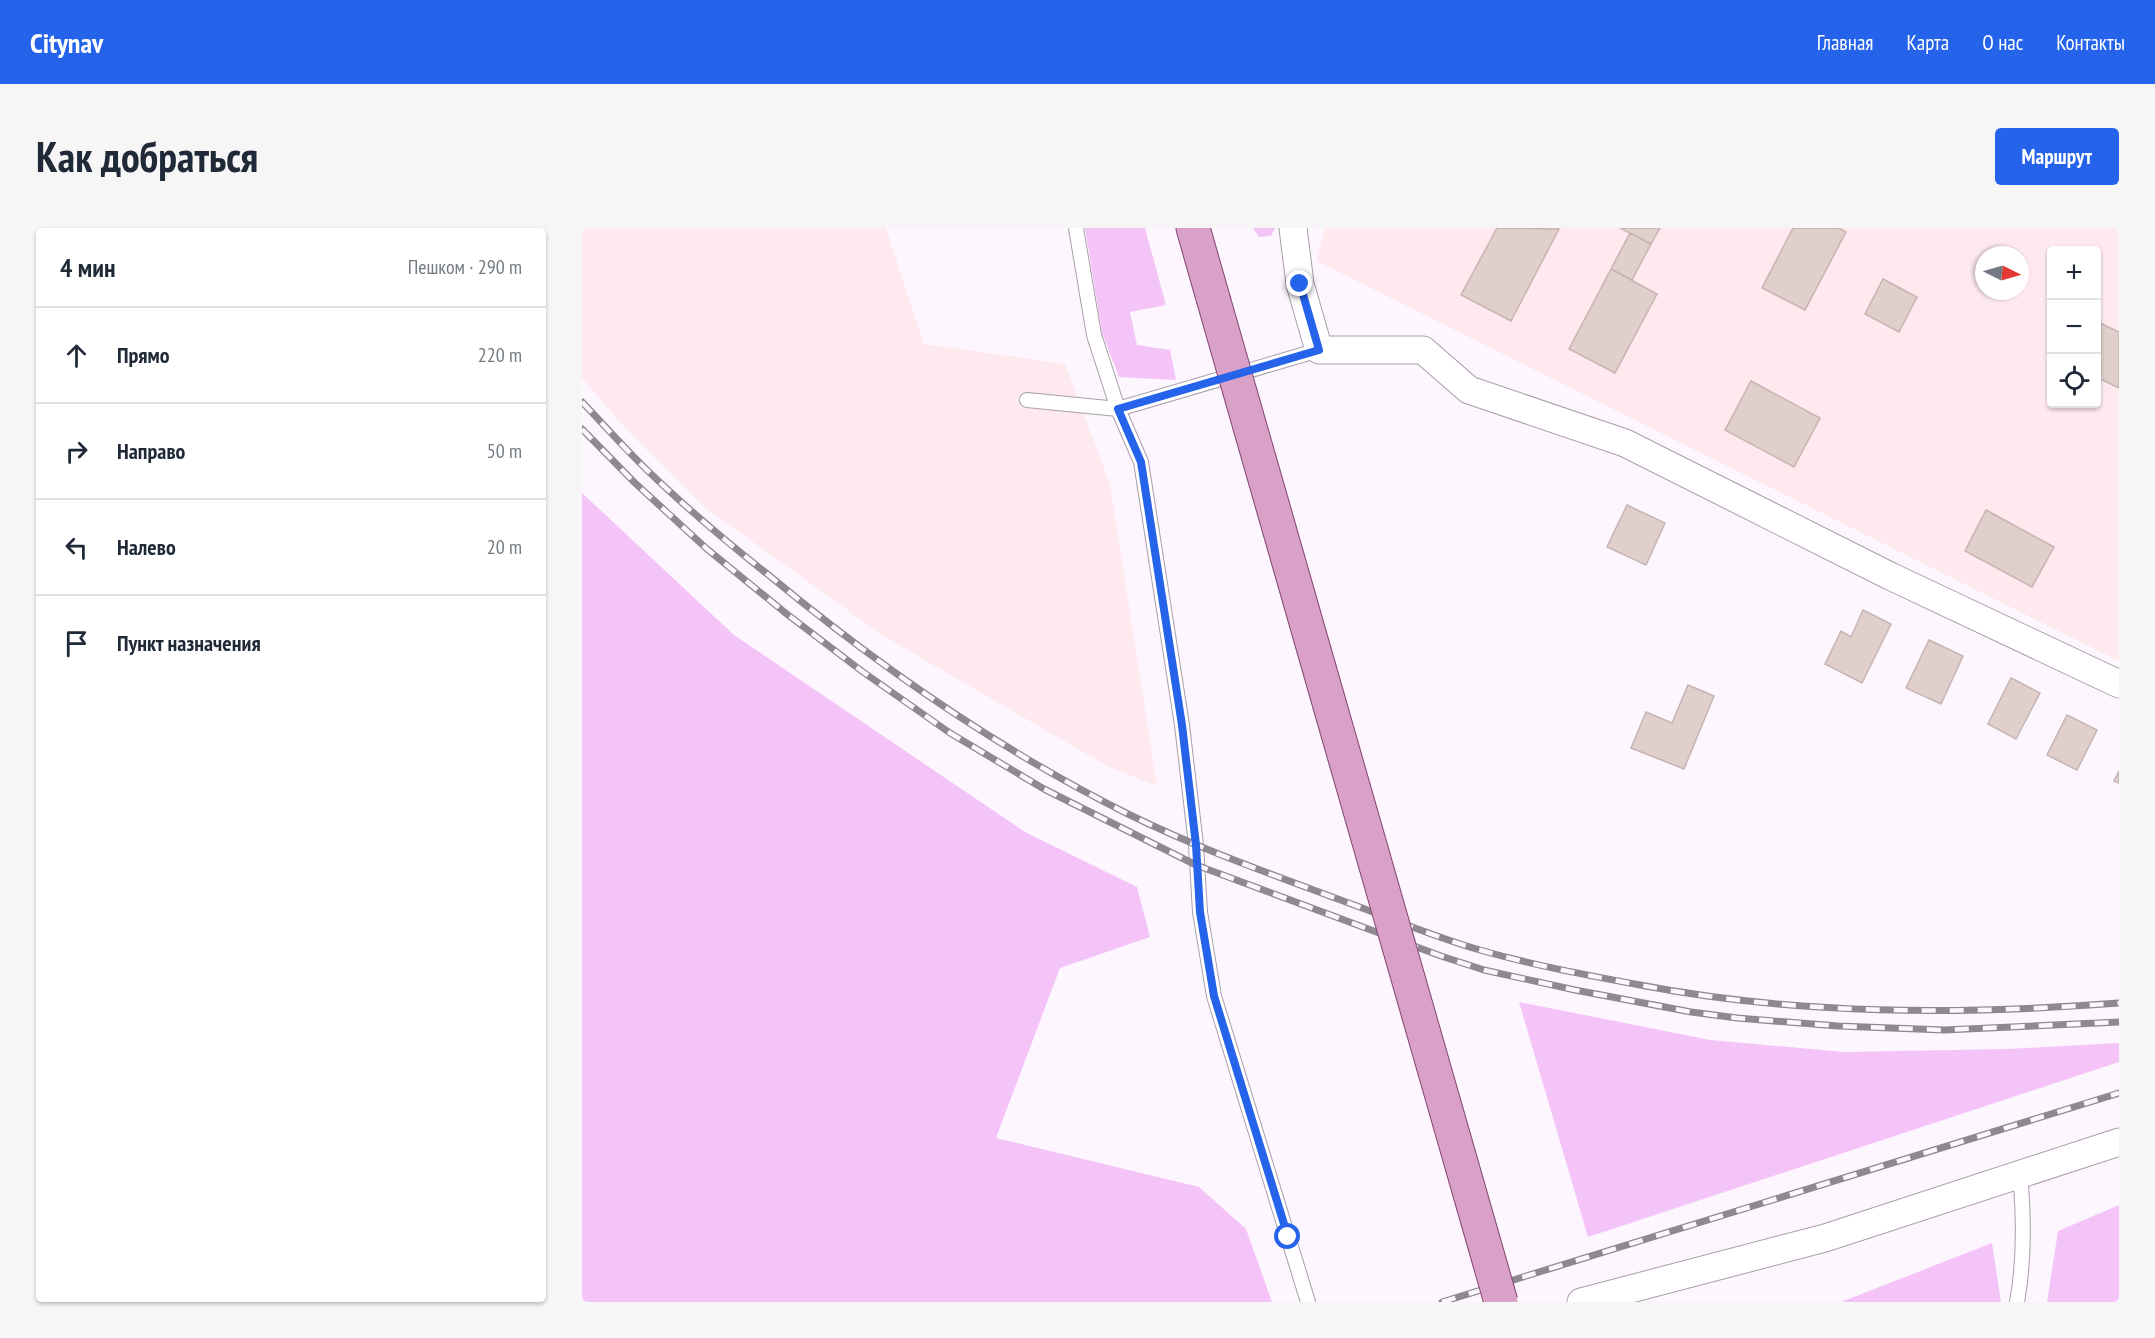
<!DOCTYPE html>
<html lang="ru">
<meta charset="utf-8">
<style>
body{margin:0;font-family:"PT Sans Narrow",sans-serif;background:#f6f6f7;color:#1f2937}
.controls{position:absolute;right:18px;top:18px;display:grid;overflow:hidden;border-radius:6px;box-shadow:0 2px 4px #0004}
.controls button{width:54px;height:54px;display:grid;place-items:center;padding:0;border:0;border-bottom:2px solid #e0e1e3;background:#fff;color:#1f2937;font:30px sans-serif}
.compass{position:absolute;left:1393px;top:18px;width:54px;height:54px;border-radius:50%;background:#fff;box-shadow:0 2px 4px #0004;rotate:95deg}
.stop{position:absolute;width:18px;height:18px;margin:-14px;border:4px solid #2563eb;border-radius:50%;background:#fff}
.stop.end{background:#2563eb;border-color:#fff;box-shadow:0 2px 6px #0008}
.list{margin:0;padding:0;list-style:none}
h2{display:flex;justify-content:space-between;align-items:center;height:78px;margin:0;padding:0 24px;font-size:26px}
h2 small{font-size:20px;font-weight:400;color:#747a83}
.list li{display:grid;grid-template-columns:39px 1fr auto;gap:18px;align-items:center;box-sizing:border-box;height:96px;padding:0 24px;border-top:2px solid #e0e1e3}
.list b{display:block;font-size:22px;white-space:nowrap}
.list em{font-size:20px;font-style:normal;color:#747a83}
.icon{flex:none;width:33px;height:33px;fill:none;stroke:currentColor;stroke-width:2;stroke-linecap:round;stroke-linejoin:round}
.map{position:relative;flex:none;width:1537px;height:1074px;overflow:hidden;border-radius:6px}
header{display:flex;align-items:center;gap:36px;box-sizing:border-box;height:84px;padding:0 30px;background:#2563eb;color:#fff}
header strong{font-size:28px}
nav{display:flex;gap:33px;margin-inline-start:auto;font-size:21px}
.intro{display:flex;align-items:center;justify-content:space-between;box-sizing:border-box;height:144px;padding:0 36px}
h1{margin:0;font-size:42px}
.button{padding:15px 27px;border-radius:6px;background:#2563eb;color:#fff;font-size:21px;font-weight:700}
main{display:flex;gap:36px;padding:0 36px}
aside{flex:1;background:#fff;border-radius:6px;box-shadow:0 2px 4px #0004}
.map>svg:first-child{display:block}
</style>
<header>
<strong>Citynav</strong>
<nav><a>Главная</a><a>Карта</a><a>О нас</a><a>Контакты</a></nav>
</header>
<div class="intro"><h1>Как добраться</h1><a class="button">Маршрут</a></div>
<main>
<aside>
<h2>4 мин<small>Пешком · 290 m</small></h2>
<ul class="list">
<li><svg class="icon" aria-label="ahead" viewBox="0 0 24 24"><path d="M12 20V5M6 11l6-6 6 6"/></svg><div><b>Прямо</b></div><em>220 m</em></li>
<li><svg class="icon" aria-label="right" viewBox="0 0 24 24"><path d="M7 20v-9h11M14 6l5 5-5 5"/></svg><div><b>Направо</b></div><em>50 m</em></li>
<li><svg class="icon" aria-label="left" viewBox="0 0 24 24"><path d="M17 20v-9H6M10 6l-5 5 5 5"/></svg><div><b>Налево</b></div><em>20 m</em></li>
<li><svg class="icon" aria-label="arrive" viewBox="0 0 24 24"><path d="M6 21V4h12l-3 4 3 4H6"/></svg><div><b>Пункт назначения</b></div></li>
</ul>
</aside>
<div class="map">
<svg width="1537" height="1074" viewBox="0 0 1537 1074">
<rect width="100%" height="100%" fill="#fdf6fe"/>
<!-- industrial -->
<path fill="#fee9ee" fill-rule="evenodd" d="M0,0H304L342,116L483,136L528,256L575,558L525,538L300,407L121,278L44,201L0,150Z
M743,0H1537V433L734,33ZM1470,22H1514V176H1470ZM1402,27H1438V63H1402Z"/>
<!-- green -->
<path fill="#f4c4f9" d="M503,0H563L584,77L548,84L555,117L588,122L594,152L537,149L520,105Z
M671,0H693L689,8L677,9Z
M0,265L152,407L443,604L555,659L568,709L478,740L414,910L617,959L664,1001L690,1074H0Z
M937,774L1128,812L1262,824L1425,821L1537,815V834L1006,1009Z
M1537,977V1074H1465L1476,1003Z
M1410,1015L1419,1074H1259Z"/>
<!-- building -->
<path fill="#e1cfcc" stroke="#c5b4b1" stroke-width="1.5" d="M915,0L977,1L929,93L879,67Z
M1038,0H1078L1069,16Z
M1211,0H1257L1264,4L1223,82L1180,60Z
M1048,5L1069,16L1050,52L1029,41Z
M1029,41L1075,66L1033,145L987,121Z
M1301,51L1335,69L1317,104L1283,86Z
M1514,93L1537,104V160L1514,149Z
M1169,153L1238,190L1212,239L1143,202Z
M1045,277L1083,295L1064,337L1025,319Z
M1404,282L1472,319L1450,359L1383,323Z
M1281,382L1309,396L1280,455L1243,436L1259,403L1269,409Z
M1347,412L1381,428L1359,476L1324,460Z
M1429,450L1458,465L1434,511L1406,496Z
M1106,457L1132,468L1102,541L1049,520L1064,484L1090,495Z
M1485,487L1515,502L1495,542L1465,527Z
M1537,543V555L1532,553Z"/>
<g fill="none" stroke-linecap="round" stroke-linejoin="round">
<!-- service casing -->
<g stroke="#a99eaa" stroke-width="16">
<path id="service" d="M494,0L512,107L536,181L559,234L600,497L614,617L618,684L632,768L726,1074
M445,172L536,181L737,122
M1435,1074C1443,1031 1442,989 1438,945"/>
</g>
<!-- minor casing -->
<g stroke="#a99eaa" stroke-width="29">
<path id="minor" d="M711,0L718,56L737,122H841L887,162L1043,215L1308,348L1537,456
M999,1074L1243,1010L1537,914"/>
</g>
<!-- primary casing -->
<g stroke="#814470" stroke-width="35">
<path id="primary" d="M611,0L631,70"/>
</g>
<!-- service -->
<use href="#service" stroke="#fff" stroke-width="14"/>
<!-- minor -->
<use href="#minor" stroke="#fff" stroke-width="27"/>
<!-- primary -->
<use href="#primary" stroke="#d9a1c8" stroke-width="33"/>
<!-- rail casing -->
<g stroke="#8e888f" stroke-width="7">
<path id="rail" d="M0,174C22,197 43,221 65,242C104,280 146,315 189,349C299,440 418,522 546,586C613,619 683,644 753,670C801,687 849,708 898,722C950,737 1004,747 1058,757C1215,787 1378,787 1537,775
M0,201L53,255L125,321L206,387L281,444L368,505L462,561L614,637L859,728L902,742L993,762L1109,784L1155,790L1256,798L1362,802L1537,794
M860,1074L1537,865"/>
</g>
<!-- rail -->
<use href="#rail" stroke="#fdf6fe" stroke-width="4.5" stroke-dasharray="14" stroke-linecap="butt"/>
<!-- primary-bridge casing -->
<g stroke="#814470" stroke-width="35" stroke-linecap="butt">
<path id="primary-bridge" d="M631,70L919,1074"/>
</g>
<!-- primary-bridge -->
<use href="#primary-bridge" stroke="#d9a1c8" stroke-width="33"/>
</g>
<g fill="none" stroke-linecap="round" stroke-linejoin="round">
<!-- route -->
<path stroke="#2563eb" stroke-width="8" d="M706,1009L632,768L618,684L614,617L600,497L559,234L536,181L737,122L718,56"/>
</g>
</svg>
<div class="controls">
<button>+</button>
<button>−</button>
<button><svg class="icon" aria-label="locate" viewBox="0 0 24 24"><circle cx="12" cy="12" r="6"/><path d="M12 2v4M12 18v4M2 12h4M18 12h4"/></svg></button>
</div>
<svg class="compass" viewBox="-18 -18 36 36"><path d="M0-13l5 13h-10z" fill="#e53935"/><path d="M0 13l5-13h-10z" fill="#747a83"/></svg>
<div class="stop" style="left:706px;top:1009px"></div>
<div class="stop end" style="left:718px;top:56px"></div>
</div>
</main>
